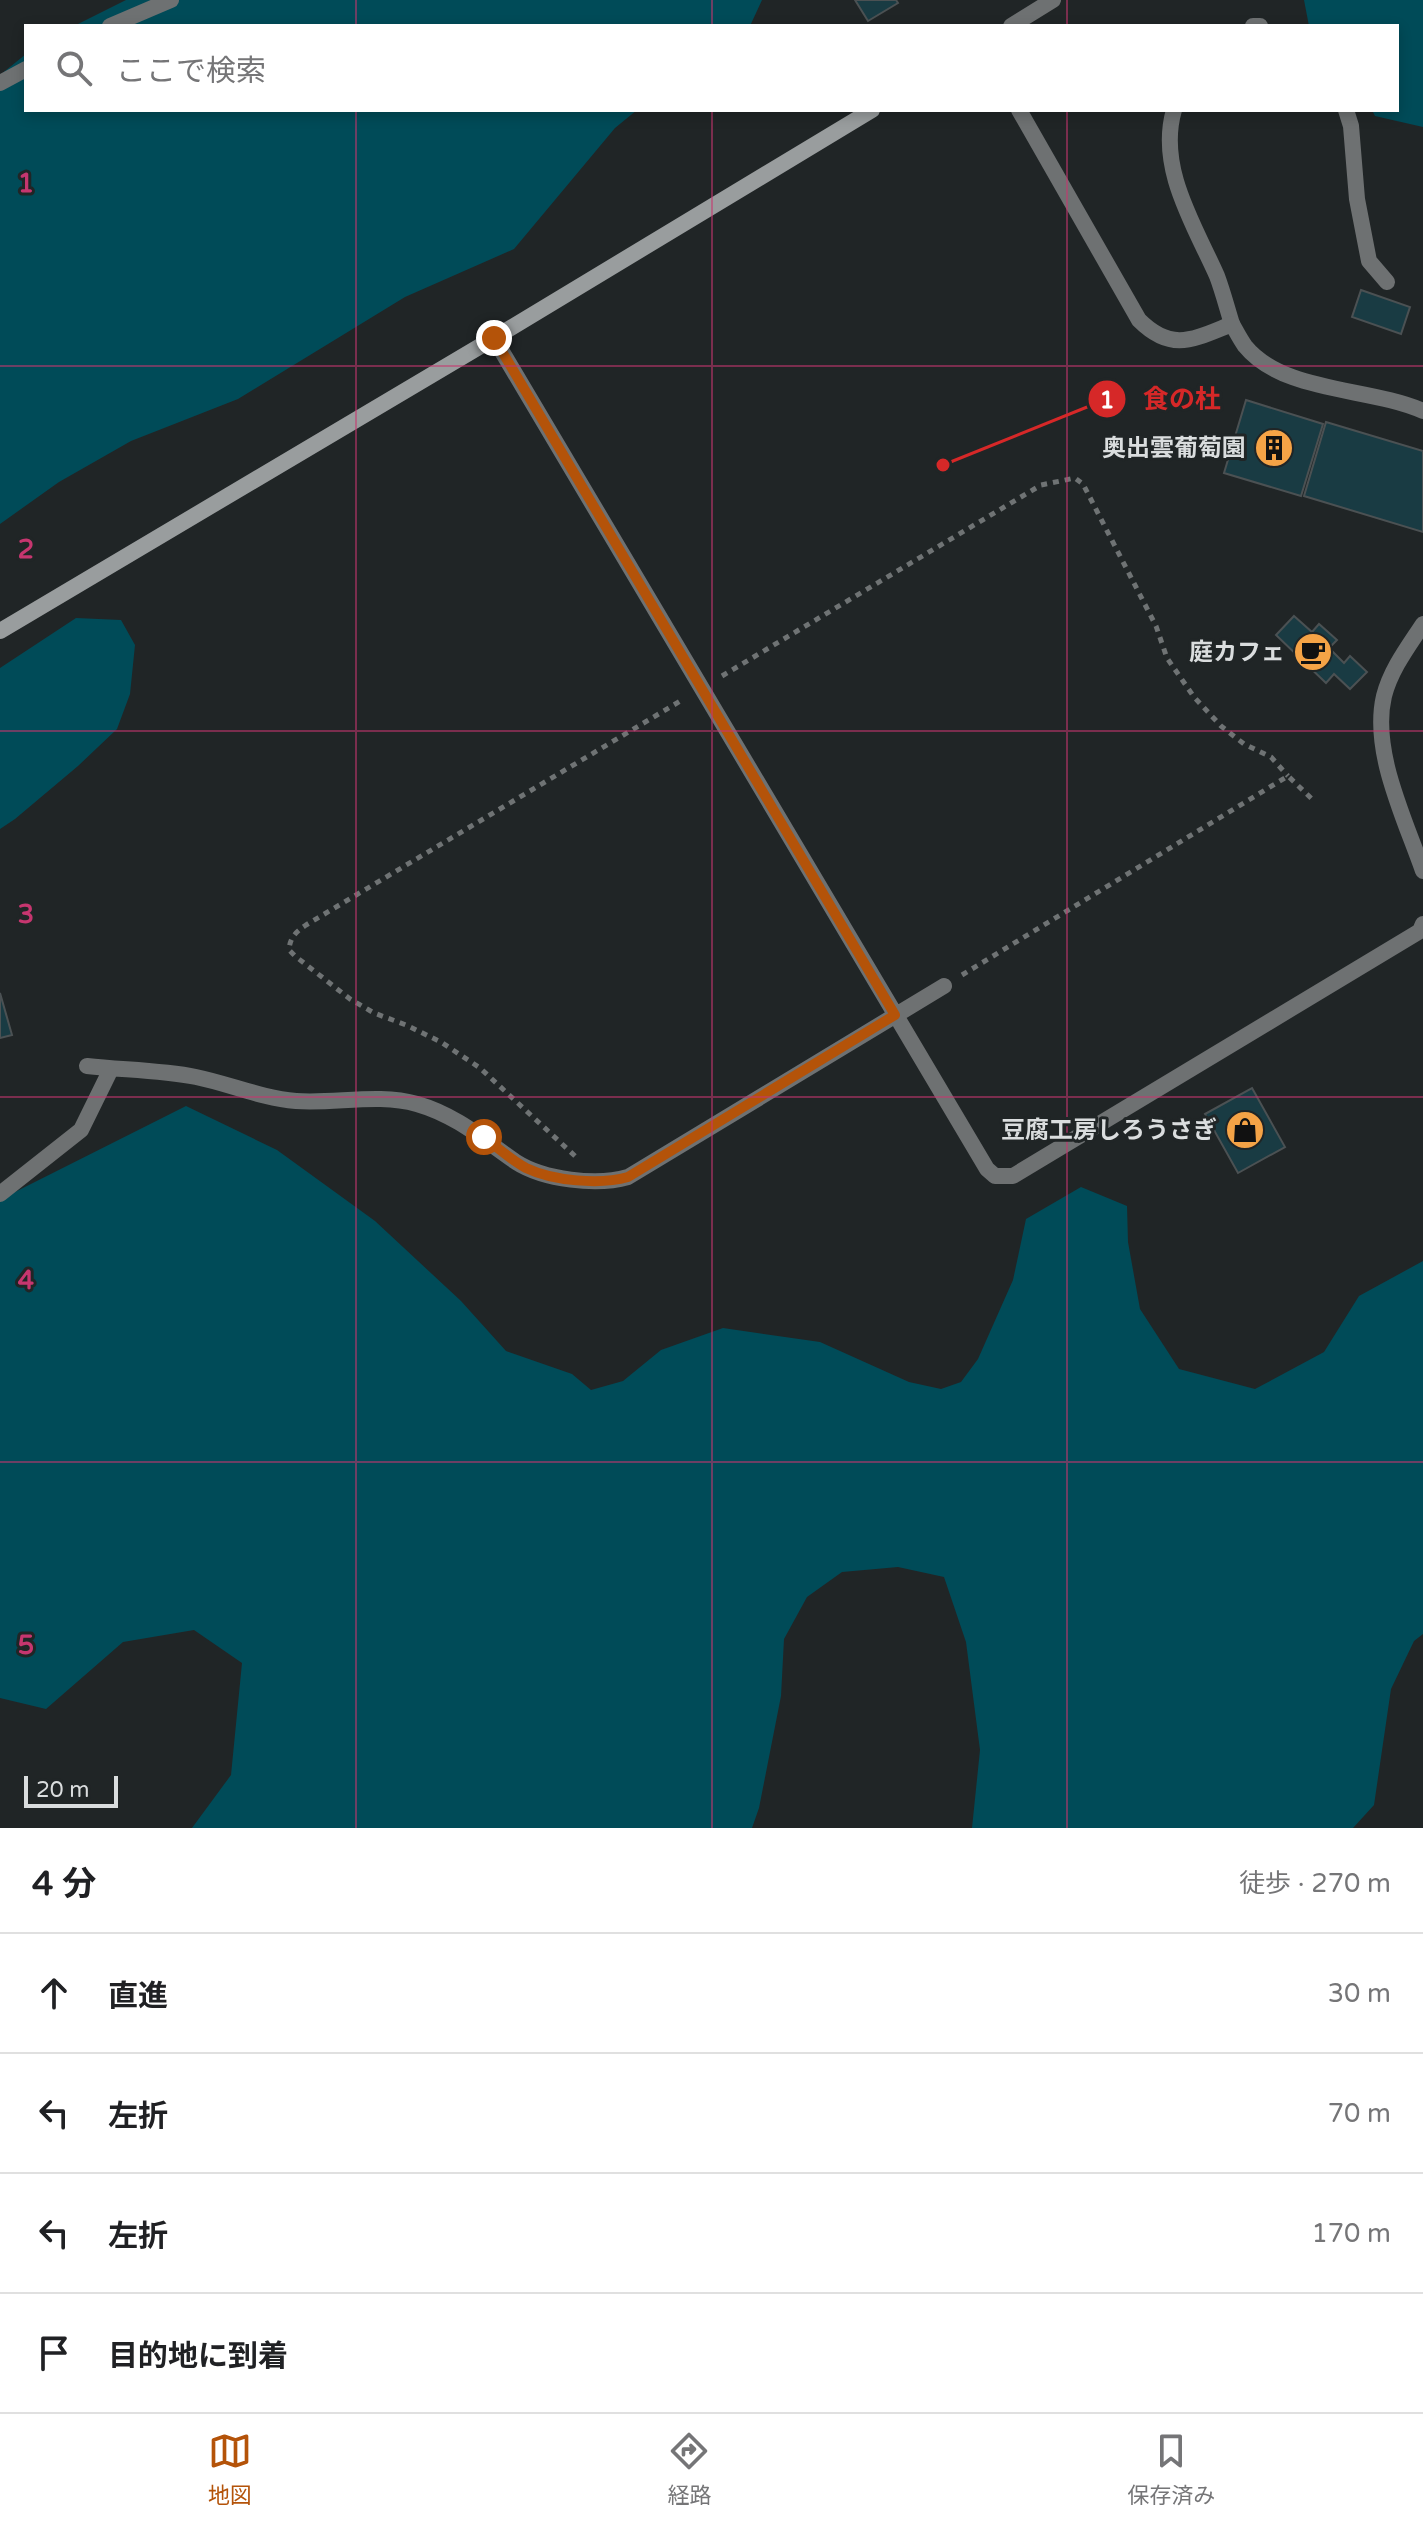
<!DOCTYPE html>
<html lang="ja">
<meta charset="utf-8">
<style>
body{margin:0;font-family:"Varela Round","Noto Sans JP",sans-serif;background:#f6f6f6;color:#202124}
.scale{position:absolute;left:24px;bottom:20px;width:94px;box-sizing:border-box;padding-left:8px;border:4px solid #daddde;border-top:0;font-size:22px;line-height:28px;white-space:nowrap;color:#daddde;-webkit-text-stroke:6px #202526;paint-order:stroke}
.stop{position:absolute;width:24px;height:24px;margin:-18px;border:6px solid #b45309;border-radius:50%;background:#fff}
.stop.end{background:#b45309;border-color:#fff;box-shadow:0 2px 8px #0008}
.list{margin:0;padding:0;list-style:none}
h2{display:flex;justify-content:space-between;align-items:center;height:104px;margin:0;padding:0 32px;font-size:34px}
h2 small{font-size:26px;font-weight:400;color:#757577}
.list li{display:grid;grid-template-columns:52px 1fr auto;gap:24px;align-items:center;box-sizing:border-box;height:120px;padding:0 32px;border-top:2px solid #e0e0e0}
.list b{display:block;font-size:30px;white-space:nowrap}
.list em{font-size:26px;font-style:normal;color:#757577}
.icon{flex:none;width:44px;height:44px;fill:none;stroke:currentColor;stroke-width:2;stroke-linecap:round;stroke-linejoin:round}
.map{position:relative;flex:none;width:1423px;height:1828px;overflow:hidden}
.search{position:absolute;background:#fff;box-shadow:0 4px 12px #0003;left:24px;right:24px;top:24px;height:88px;display:flex;align-items:center;gap:20px;box-sizing:border-box;padding:0 28px;border-radius:0px;color:#757577;font-size:30px}
.sheet{height:584px;background:#fff}
nav{display:flex;justify-content:space-around;align-items:center;box-sizing:border-box;height:112px;border-top:2px solid #e0e0e0;background:#fff;font-size:22px;color:#757577}
nav a{display:grid;justify-items:center;gap:4px}
nav .on{color:#b45309}
.map>svg:first-child{display:block}
</style>
<div class="map">
<svg width="1423" height="1828" viewBox="0 0 1423 1828">
<rect width="100%" height="100%" fill="#202526"/>
<!-- green -->
<path fill="#004b58" d="M126,0H762L750,26H74Z
M1304,0H1423V127L1375,116L1372,110H1397V26H1309Z
M26,54V110H637L615,128L514,249L405,297L238,399L131,441L59,482L0,524V75Z
M76,618L121,620L135,645L130,694L117,729L78,766L15,819L0,829V668Z
M186,1106L277,1150L375,1221L461,1301L506,1351L572,1374L591,1390L623,1381L661,1350L723,1328L820,1342L909,1382L941,1389L961,1382L978,1359L1013,1280L1026,1219L1081,1187L1127,1206L1128,1242L1140,1309L1179,1369L1255,1389L1324,1352L1359,1296L1423,1261V1634L1414,1641L1391,1689L1374,1805L1353,1828H972L980,1750L966,1642L944,1577L898,1567L842,1572L807,1597L784,1639L781,1696L759,1808L752,1828H192L231,1775L242,1663L194,1630L123,1642L46,1709L0,1698V1194L15,1192Z"/>
<!-- building -->
<path fill="#193b43" stroke="#4b5153" stroke-width="2" d="M855,0H896L898,3L868,21Z
M1361,290L1410,307L1401,334L1352,317Z
M1246,400L1323,424L1301,496L1224,473Z
M1326,422L1423,451V532L1304,496Z
M1294,616L1312,632L1319,624L1337,640L1329,648L1344,663L1350,656L1367,672L1350,689L1334,674L1326,683L1276,635Z
M0,993L12,1035L0,1038Z
M1252,1088L1285,1147L1238,1173L1205,1114Z"/>
<g fill="none" stroke-linecap="round" stroke-linejoin="round">
<!-- path -->
<path stroke="#6f7374" stroke-width="5" stroke-dasharray="6 6" stroke-linecap="butt" d="M722,676L1041,485L1075,478L1083,484L1156,626L1167,658L1194,697L1221,726L1244,744L1271,757L1288,776
M962,975L1288,776L1313,800
M575,1156L480,1068L441,1042L406,1025L374,1013L350,999L295,956L289,950C290,937 296,932 306,925L682,700"/>
<!-- lane -->
<path stroke="#6e7172" stroke-width="16" d="M1253,26H1260
M1174,110C1157,168 1195,226 1217,276C1223,292 1227,308 1232,324
M1346,110L1351,126L1357,199L1369,261L1387,282"/>
<!-- street -->
<path stroke="#6e7172" stroke-width="16" d="M110,26L171,0
M1011,26L1053,0
M0,83L26,69
M1019,110L1139,320C1172,353 1194,339 1232,324C1236,331 1240,339 1245,346C1283,393 1369,387 1423,411
M494,338L987,1169L995,1176H1013L1420,931L1423,924
M1423,624C1408,647 1391,669 1384,696C1371,751 1405,819 1423,871
M87,1066C123,1070 160,1070 196,1077C230,1084 261,1098 296,1101C335,1104 379,1093 417,1104C456,1115 484,1140 516,1162C544,1180 597,1186 628,1177L944,986
M0,1194L81,1130L111,1069"/>
<!-- secondary -->
<path stroke="#999d9e" stroke-width="16" d="M0,631L494,338L872,110"/>
</g>
<g fill="none" stroke-linecap="round" stroke-linejoin="round">
<!-- route -->
<path stroke="#b45309" stroke-width="10" d="M484,1137C498,1148 511,1160 526,1168C553,1181 600,1185 628,1177L895,1015L494,338"/>
</g>
<!-- grid -->
<path fill="none" stroke="#c6366f" stroke-width="2" stroke-opacity="0.55" d="M356,0V26M712,0V26M1067,0V26M356,110V1828M712,110V1828M1067,110V1828M0,366H1423M0,731H1423M0,1097H1423M0,1462H1423"/>
<!-- icons -->
<defs>
<g id="building-disc" transform="scale(2)"><circle r="9.5" fill="#f5a346" stroke="#202526"/><path d="M-4-6H4V6H1V3H-1V6H-4ZM-2.5-4.3h1.7v1.8h-1.7ZM.8-4.3h1.7v1.8H.8ZM-2.5-1h1.7V.8h-1.7ZM.8-1h1.7V.8H.8Z" fill="#111"/></g>
<g id="cafe-disc" transform="scale(2)"><circle r="9.5" fill="#f5a346" stroke="#202526"/><path d="M-5.5-4.5H6V0H3Q3 3.5 0 3.5H-2.5Q-5.5 3.5-5.5 0ZM3-3.2v2h1.7v-2ZM-6 4.5H4V6H-6Z" fill="#111"/></g>
<g id="shop-disc" transform="scale(2)"><circle r="9.5" fill="#f5a346" stroke="#202526"/><path d="M-5-2.5h2.3a2.7 3.5 0 0 1 5.4 0H5L5.5 6h-11ZM-1.5-2.5h3a1.5 2.3 0 0 0-3 0Z" fill="#111"/></g>
</defs>
<g fill-rule="evenodd">
<use href="#building-disc" x="1274" y="448"/>
<use href="#cafe-disc" x="1313" y="652"/>
<use href="#shop-disc" x="1245" y="1130"/>
</g>
<g text-anchor="middle" dominant-baseline="central" stroke-width="6" stroke-linejoin="round" paint-order="stroke">
<!-- poi labels -->
<g font-size="24" font-weight="bold" fill="#daddde" stroke="#202526" text-anchor="end">
<text x="1246" y="448">奥出雲葡萄園</text>
<text x="1285" y="652">庭カフェ</text>
<text x="1217" y="1130">豆腐工房しろうさぎ</text>
</g>
</g>
<g font-size="26" text-anchor="middle" font-weight="bold" fill="#c6366f" stroke="#202526" stroke-width="6" stroke-linejoin="round" paint-order="stroke">
<text x="26" y="192">1</text>
<text x="26" y="558">2</text>
<text x="26" y="923">3</text>
<text x="26" y="1289">4</text>
<text x="26" y="1654">5</text>
</g>
<!-- callouts -->
<path fill="none" stroke="#d62828" stroke-width="3" d="M943 465L1107 399"/>
<g fill="#d62828" stroke="#202526" stroke-width="3">
<circle cx="943" cy="465" r="8"/>
<circle cx="1107" cy="399" r="20"/>
</g>
<g font-size="24" text-anchor="middle" font-weight="bold" fill="#fff">
<text x="1107" y="408">1</text>
</g>
<g font-size="26" text-anchor="middle" font-weight="bold" fill="#d62828" stroke="#202526" stroke-width="6" stroke-linejoin="round" paint-order="stroke">
<text x="1182" y="408">食の杜</text>
</g>
</svg>
<div class="scale">20 m</div>
<div class="stop" style="left:484px;top:1137px"></div>
<div class="stop end" style="left:494px;top:338px"></div>
<div class="search"><svg class="icon" aria-label="search" viewBox="0 0 24 24"><circle cx="10" cy="10" r="6"/><path d="M15 15l6 6"/></svg>ここで検索</div>
</div>
<section class="sheet">
<h2>4 分<small>徒歩 · 270 m</small></h2>
<ul class="list">
<li><svg class="icon" aria-label="ahead" viewBox="0 0 24 24"><path d="M12 20V5M6 11l6-6 6 6"/></svg><div><b>直進</b></div><em>30 m</em></li>
<li><svg class="icon" aria-label="left" viewBox="0 0 24 24"><path d="M17 20v-9H6M10 6l-5 5 5 5"/></svg><div><b>左折</b></div><em>70 m</em></li>
<li><svg class="icon" aria-label="left" viewBox="0 0 24 24"><path d="M17 20v-9H6M10 6l-5 5 5 5"/></svg><div><b>左折</b></div><em>170 m</em></li>
<li><svg class="icon" aria-label="arrive" viewBox="0 0 24 24"><path d="M6 21V4h12l-3 4 3 4H6"/></svg><div><b>目的地に到着</b></div></li>
</ul>
</section>
<nav>
<a class="on"><svg class="icon" aria-label="map" viewBox="0 0 24 24"><path d="M3 6l6-2 6 2 6-2v14l-6 2-6-2-6 2zM9 4v14M15 6v14"/></svg>地図</a>
<a><svg class="icon" aria-label="directions" viewBox="0 0 24 24"><path d="M12 3l9 9-9 9-9-9zM9 14v-3h6M13 9l2 2-2 2"/></svg>経路</a>
<a><svg class="icon" aria-label="saved" viewBox="0 0 24 24"><path d="M7 4h10v16l-5-4-5 4z"/></svg>保存済み</a>
</nav>
